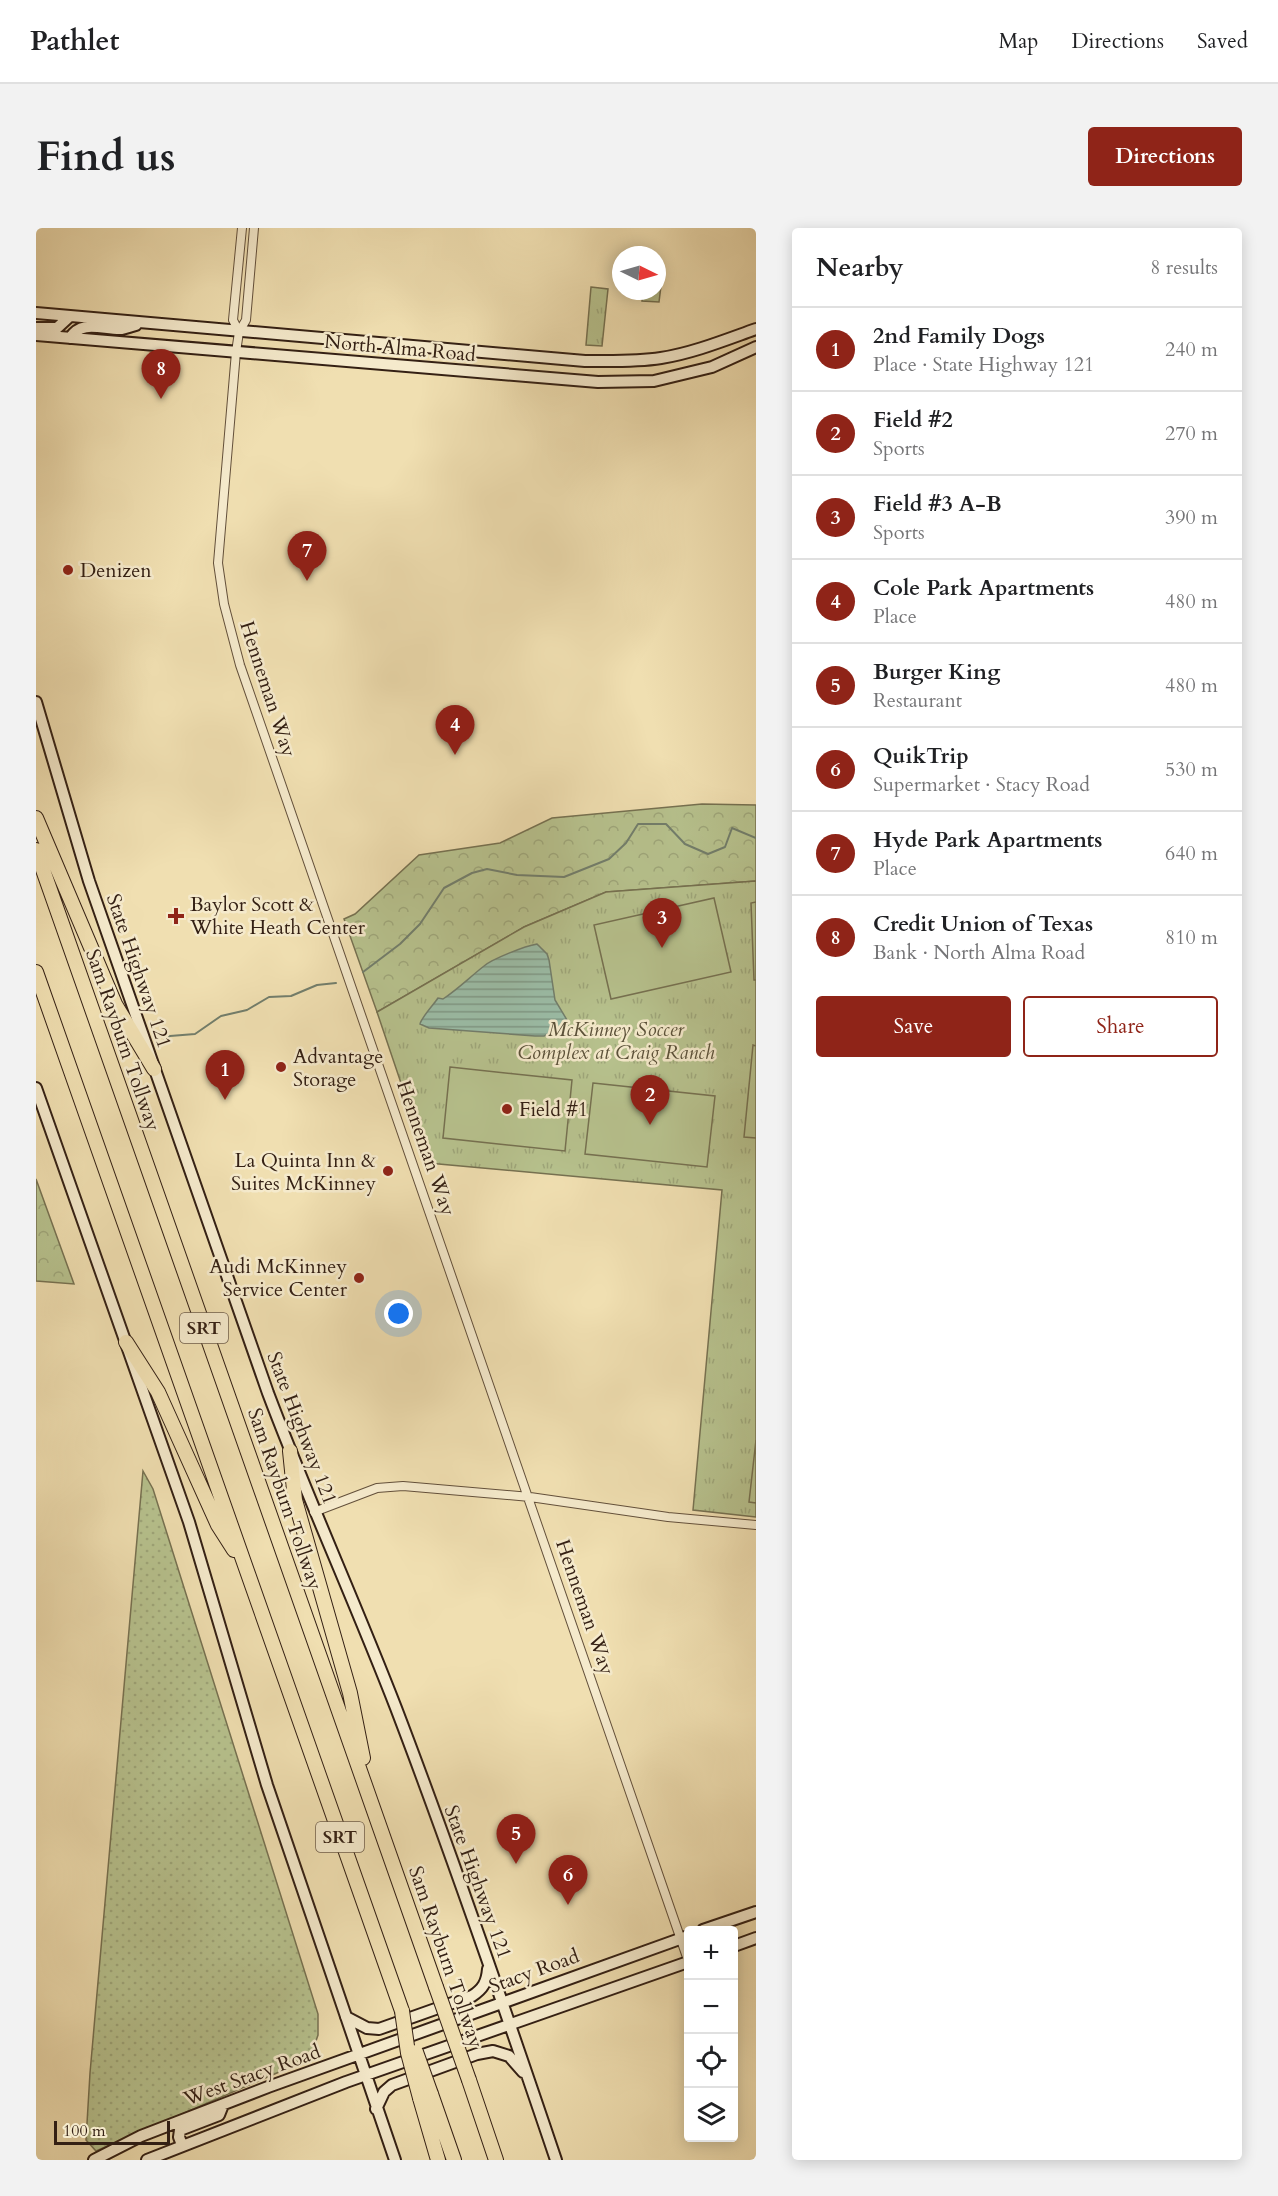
<!DOCTYPE html>
<meta charset="utf-8">
<style>
body{margin:0;font-family:Cardo,serif;background:#f2f2f2;color:#202124}
.controls{position:absolute;right:18px;bottom:18px;display:grid;overflow:hidden;border-radius:6px;box-shadow:0 3px 15px #0003}
.controls button{width:54px;height:54px;display:grid;place-items:center;padding:0;border:0;border-bottom:2px solid #e0e0e0;background:#fff;color:#202124;font:30px sans-serif}
.compass{position:absolute;left:576px;top:18px;width:54px;height:54px;border-radius:50%;background:#fff;box-shadow:0 3px 15px #0003;rotate:95deg}
.scale{position:absolute;left:18px;bottom:15px;width:116px;box-sizing:border-box;padding-left:6px;border:3px solid #342014;border-top:0;font-size:16px;line-height:21px;white-space:nowrap;color:#342014;-webkit-text-stroke:4px #f5eacc;paint-order:stroke}
.you{position:absolute;left:363px;top:1086px;width:21px;height:21px;margin:-15px;border:4px solid #fff;border-radius:50%;background:#1a73e8;box-shadow:0 0 0 9px #1a73e833}
.badge{display:grid;place-items:center;width:39px;height:39px;border-radius:50%;background:#8f2418;color:#fff;font-size:20px;font-weight:700}
.pin{position:absolute;translate:-50% -50px;filter:drop-shadow(0 2px 3px #0008)}
.pin::after{content:'';position:absolute;top:32px;width:21px;height:18px;background:inherit;clip-path:polygon(0 0,100% 0,50% 100%)}
.list{margin:0;padding:0;list-style:none}
h2{display:flex;justify-content:space-between;align-items:center;height:78px;margin:0;padding:0 24px;font-size:26px}
h2 small{font-size:20px;font-weight:400;color:#757577}
.list li{display:grid;grid-template-columns:39px 1fr auto;gap:18px;align-items:center;box-sizing:border-box;height:84px;padding:0 24px;border-top:2px solid #e0e0e0}
.list b{display:block;font-size:22px;white-space:nowrap}
.list p{margin:0;font-size:20px;white-space:nowrap;color:#757577}
.list em{font-size:20px;font-style:normal;color:#757577}
.actions{display:flex;gap:12px;padding:18px 24px}
.actions a{flex:1;padding:14px 0;border:2px solid #8f2418;border-radius:6px;text-align:center;font-size:21px;color:#8f2418}
.actions .main{background:#8f2418;color:#fff}
.icon{flex:none;width:33px;height:33px;fill:none;stroke:currentColor;stroke-width:2;stroke-linecap:round;stroke-linejoin:round}
.map{position:relative;flex:none;width:720px;height:1932px;overflow:hidden;border-radius:6px}
header{display:flex;align-items:center;gap:36px;box-sizing:border-box;height:84px;padding:0 30px;background:#fff;border-bottom:2px solid #e0e0e0}
header strong{font-size:28px}
nav{display:flex;gap:33px;margin-inline-start:auto;font-size:21px}
.intro{display:flex;align-items:center;justify-content:space-between;box-sizing:border-box;height:144px;padding:0 36px}
h1{margin:0;font-size:42px}
.button{padding:15px 27px;border-radius:6px;background:#8f2418;color:#fff;font-size:21px;font-weight:700}
main{display:flex;gap:36px;padding:0 36px}
aside{flex:1;background:#fff;border-radius:6px;box-shadow:0 3px 15px #0003}
.map>svg:first-child{display:block}
</style>
<header>
<strong>Pathlet</strong>
<nav><a>Map</a><a>Directions</a><a>Saved</a></nav>
</header>
<div class="intro"><h1>Find us</h1><a class="button">Directions</a></div>
<main>
<div class="map">
<svg width="720" height="1932" viewBox="0 0 720 1932">
<defs>
<pattern id="grass-dots" width="8" height="8" patternUnits="userSpaceOnUse" patternTransform="scale(1.5)"><rect width="8" height="8" fill="#b7c28e"/><path d="M2 2h.1M6 6h.1" fill="none" stroke="#9ea67a" stroke-width="1.8" stroke-linecap="round"/></pattern>
<pattern id="forest-crowns" width="20" height="18" patternUnits="userSpaceOnUse" patternTransform="scale(1.5)"><rect width="20" height="18" fill="#b7c28e"/><path d="M2 6a3 3 0 1 1 6 0M12 15a3 3 0 1 1 6 0" fill="none" stroke="#9ea67a"/></pattern>
<pattern id="park-tufts" width="24" height="20" patternUnits="userSpaceOnUse" patternTransform="scale(1.5)"><rect width="24" height="20" fill="#b7c28e"/><path d="M3 7l-1-3M5 7V3M7 7l1-3M15 17l-1-3M17 17v-4M19 17l1-3" fill="none" stroke="#9ea67a"/></pattern>
<pattern id="water-rules" width="6" height="5" patternUnits="userSpaceOnUse" patternTransform="scale(1.5)"><rect width="6" height="5" fill="#9bbda7"/><path d="M0 2.5h6" fill="none" stroke="#7f9987"/></pattern>
</defs>
<rect width="100%" height="100%" fill="#f0dfb1"/>
<filter id="stains"><feTurbulence type="fractalNoise" baseFrequency=".00333" numOctaves="4"/><feColorMatrix values="0 0 0 0 .2 0 0 0 0 .09 0 0 0 0 .02 0 0 0 .5 -.17"/></filter>
<radialGradient id="worn" r=".72"><stop offset=".6" stop-color="#630" stop-opacity="0"/><stop offset="1" stop-color="#630" stop-opacity=".3"/></radialGradient>
<!-- grass -->
<path fill="url(#grass-dots)" stroke="#767151" stroke-width="1.5" d="M107,1243L117,1261L282,1786V1807L275,1827L250,1841L60,1923L50,1912L54,1845Z"/>
<!-- forest -->
<path fill="url(#forest-crowns)" stroke="#767151" stroke-width="1.5" d="M666,576L720,577V653L570,664L488,699L341,784L308,691L319,686L383,627L464,615L516,590Z
M0,951L38,1056L0,1053Z"/>
<!-- park -->
<path fill="url(#park-tufts)" stroke="#767151" stroke-width="1.5" d="M555,59L572,61L566,118L550,117Z
M720,653V1289L657,1282L686,962L392,935L341,784L488,699L570,664Z"/>
<!-- pitch -->
<path fill="#b7c28e" stroke="#767151" stroke-width="1.5" d="M621,41L627,42L623,74L606,73L607,63H621Z
M678,670L695,744L575,771L558,697Z
M720,674V752H718L715,675Z
M717,817L720,818V910L708,909Z
M414,839L536,852L529,923L407,910Z
M557,855L679,868L671,939L549,926Z
M720,1212V1275L713,1274Z"/>
<!-- water -->
<path fill="url(#water-rules)" stroke="#727e6c" stroke-width="1.5" d="M501,716L511,726L513,732L519,772L531,792L532,797L529,800L508,808H499L393,800L384,796C385,790 399,775 402,770L407,771C422,761 434,749 448,738C456,731 489,718 501,716Z"/>
<g fill="none" stroke-linecap="round" stroke-linejoin="round">
<!-- stream -->
<path stroke="#727e6c" stroke-width="2" d="M327,744L364,716L384,696L408,660L436,645L451,641L481,647L528,649L573,631L590,615L602,596H630L649,616L672,626L689,619L696,600L720,610
M124,815L134,808L159,806L185,788L211,782L233,769L255,768L281,757L300,755"/>
<!-- street casing -->
<g stroke="#63503b" stroke-width="10">
<path id="street" d="M218,0L210,92L203,104L200,124L182,335L188,376L204,437L652,1732
M203,104L197,92L206,0
M278,1284L341,1260L367,1258L494,1269L632,1289L720,1297"/>
</g>
<!-- secondary casing -->
<g stroke="#342014" stroke-width="14">
<path id="secondary" d="M0,85L549,133C575,133 600,134 625,130C657,125 689,112 720,101
M0,100H21L34,88
M0,107L562,154L618,153L676,139L720,119
M34,110C46,91 67,102 86,101C90,100 96,98 100,97
M0,474L53,653L232,1165C272,1271 319,1374 360,1480C417,1629 469,1781 520,1932
M0,860L153,1294L231,1557L359,1932
M667,1702L720,1684
M698,1718L720,1710
M310,1789L331,1800L343,1801L436,1768C447,1761 451,1754 452,1741
M340,1881L348,1864L356,1857L441,1826L457,1823L473,1828L487,1844
M146,1917L143,1909L144,1902L183,1887L187,1877
M58,1932L105,1908L232,1859L652,1708
M111,1932L310,1854L652,1734"/>
</g>
<!-- highway casing -->
<g stroke="#342014" stroke-width="16">
<path id="highway" d="M0,590L79,776L118,841
M0,622L400,1759
M0,744L366,1783
M90,1114L122,1164L182,1297L198,1322
M254,1223L259,1272L314,1465L327,1530
M433,1852L460,1932
M395,1866L418,1932
M384,1870L402,1932"/>
</g>
<!-- street -->
<use href="#street" stroke="#f5eacc" stroke-width="8"/>
<!-- secondary -->
<use href="#secondary" stroke="#f5eacc" stroke-width="10"/>
<!-- highway -->
<use href="#highway" stroke="#f0dfb1" stroke-width="14"/>
<!-- highway-bridge casing -->
<g stroke="#342014" stroke-width="16" stroke-linecap="butt">
<path id="highway-bridge" d="M400,1759L433,1852
M366,1783L372,1825L384,1870
M380,1824L395,1866"/>
</g>
<!-- highway-bridge -->
<use href="#highway-bridge" stroke="#f0dfb1" stroke-width="14"/>
</g>
<!-- markers -->
<g fill="#8f2418" stroke="#f5eacc" stroke-width="2">
<circle cx="32" cy="342" r="6"/>
<path d="M137 679h6v6h6v6h-6v6h-6v-6h-6v-6h6z"/>
<circle cx="245" cy="839" r="6"/>
<circle cx="471" cy="881" r="6"/>
<circle cx="352" cy="943" r="6"/>
<circle cx="323" cy="1050" r="6"/>
</g>
<g text-anchor="middle" dominant-baseline="central" stroke-width="5" stroke-linejoin="round" paint-order="stroke">
<!-- shield labels -->
<g fill="#f5eacc" stroke="#6e5d4b" stroke-width="1.5">
<rect x="144" y="1085" width="48" height="30" rx="4.5"/>
<rect x="280" y="1594" width="48" height="30" rx="4.5"/>
</g>
<g font-size="18" font-weight="bold" fill="#342014">
<text x="168" y="1100">SRT</text>
<text x="304" y="1609">SRT</text>
</g>
<!-- street labels -->
<g font-size="20" fill="#342014" stroke="#f5eacc">
<text transform="translate(364 120) rotate(5)">North Alma Road</text>
<text transform="translate(232 461) rotate(72)">Henneman Way</text>
<text transform="translate(103 743) rotate(71)">State Highway 121</text>
<text transform="translate(87 812) rotate(71)">Sam Rayburn Tollway</text>
<text transform="translate(390 920) rotate(71)">Henneman Way</text>
<text transform="translate(266 1200) rotate(69)">State Highway 121</text>
<text transform="translate(249 1271) rotate(71)">Sam Rayburn Tollway</text>
<text transform="translate(549 1379) rotate(71)">Henneman Way</text>
<text transform="translate(442 1654) rotate(70)">State Highway 121</text>
<text transform="translate(410 1729) rotate(71)">Sam Rayburn Tollway</text>
<text transform="translate(498 1743) rotate(-20)">Stacy Road</text>
<text transform="translate(216 1847) rotate(-20)">West Stacy Road</text>
</g>
<!-- poi labels -->
<g font-size="20" fill="#342014" stroke="#f5eacc" text-anchor="start">
<text x="44" y="342">Denizen</text>
<text x="154" y="676">Baylor Scott &amp;<tspan x="154" dy="23">White Heath Center</tspan></text>
<text x="257" y="828">Advantage<tspan x="257" dy="23">Storage</tspan></text>
<text x="483" y="881">Field #1</text>
<text x="340" y="932" text-anchor="end">La Quinta Inn &amp;<tspan x="340" dy="23">Suites McKinney</tspan></text>
<text x="311" y="1038" text-anchor="end">Audi McKinney<tspan x="311" dy="23">Service Center</tspan></text>
</g>
<!-- park labels -->
<g font-size="20" font-style="italic" fill="#5b5139" stroke="#f5eacc">
<text x="580" y="801">McKinney Soccer<tspan x="580" dy="23">Complex at Craig Ranch</tspan></text>
</g>
</g>
<rect width="100%" height="100%" filter="url(#stains)"/>
<rect width="100%" height="100%" fill="url(#worn)"/>
</svg>
<div class="controls">
<button>+</button>
<button>−</button>
<button><svg class="icon" aria-label="locate" viewBox="0 0 24 24"><circle cx="12" cy="12" r="6"/><path d="M12 2v4M12 18v4M2 12h4M18 12h4"/></svg></button>
<button><svg class="icon" aria-label="layers" viewBox="0 0 24 24"><path d="M12 4l9 5-9 5-9-5zM3 14l9 5 9-5"/></svg></button>
</div>
<svg class="compass" viewBox="-18 -18 36 36"><path d="M0-13l5 13h-10z" fill="#e53935"/><path d="M0 13l5-13h-10z" fill="#757577"/></svg>
<div class="scale">100 m</div>
<div class="you"></div>
<div class="pin badge" style="left:189px;top:872px">1</div>
<div class="pin badge" style="left:614px;top:897px">2</div>
<div class="pin badge" style="left:626px;top:720px">3</div>
<div class="pin badge" style="left:419px;top:527px">4</div>
<div class="pin badge" style="left:480px;top:1636px">5</div>
<div class="pin badge" style="left:532px;top:1677px">6</div>
<div class="pin badge" style="left:271px;top:353px">7</div>
<div class="pin badge" style="left:125px;top:171px">8</div>
</div>
<aside>
<h2>Nearby<small>8 results</small></h2>
<ul class="list">
<li><span class="badge">1</span><div><b>2nd Family Dogs</b><p>Place · State Highway 121</p></div><em>240 m</em></li>
<li><span class="badge">2</span><div><b>Field #2</b><p>Sports</p></div><em>270 m</em></li>
<li><span class="badge">3</span><div><b>Field #3 A-B</b><p>Sports</p></div><em>390 m</em></li>
<li><span class="badge">4</span><div><b>Cole Park Apartments</b><p>Place</p></div><em>480 m</em></li>
<li><span class="badge">5</span><div><b>Burger King</b><p>Restaurant</p></div><em>480 m</em></li>
<li><span class="badge">6</span><div><b>QuikTrip</b><p>Supermarket · Stacy Road</p></div><em>530 m</em></li>
<li><span class="badge">7</span><div><b>Hyde Park Apartments</b><p>Place</p></div><em>640 m</em></li>
<li><span class="badge">8</span><div><b>Credit Union of Texas</b><p>Bank · North Alma Road</p></div><em>810 m</em></li>
</ul>
<div class="actions"><a class="main">Save</a><a>Share</a></div>
</aside>
</main>
